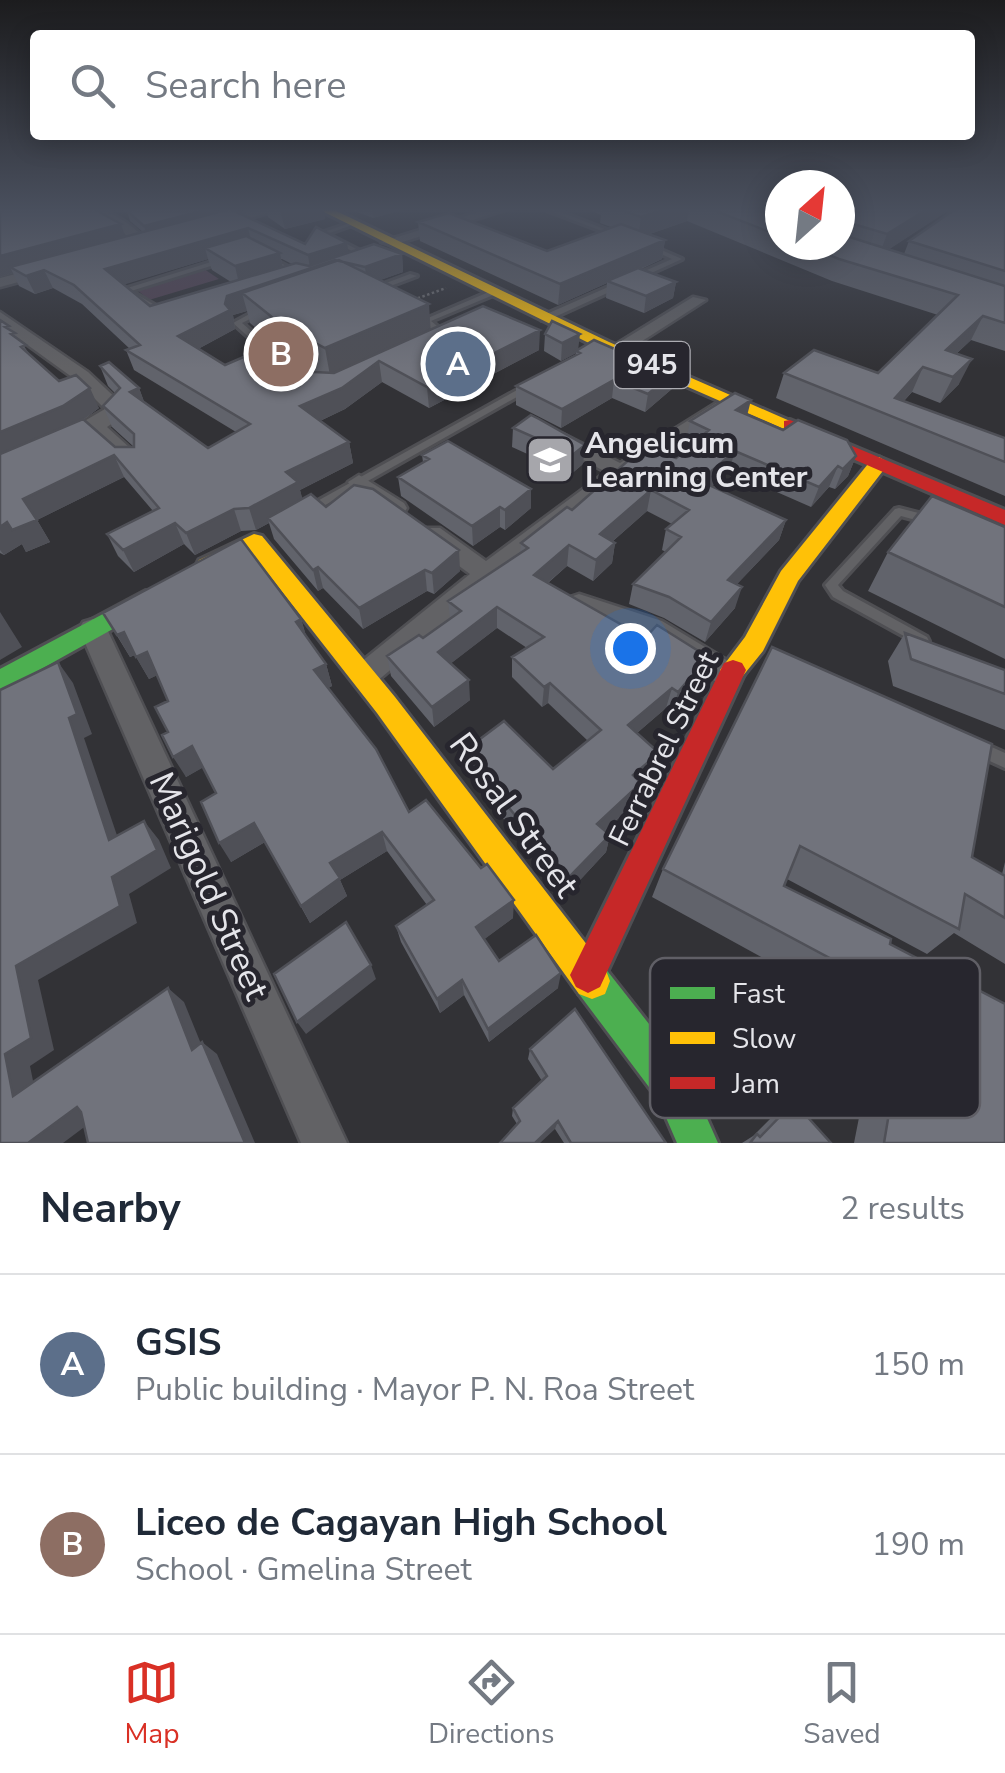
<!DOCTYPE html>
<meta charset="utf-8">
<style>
body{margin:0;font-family:"Nunito Sans",sans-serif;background:#f6f6f7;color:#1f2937}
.compass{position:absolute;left:765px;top:170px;width:90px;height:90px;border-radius:50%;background:#fff;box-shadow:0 5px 25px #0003;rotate:27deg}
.you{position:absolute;left:630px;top:648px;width:35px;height:35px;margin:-25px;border:8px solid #fff;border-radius:50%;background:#1a73e8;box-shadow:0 0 0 15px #1a73e833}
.badge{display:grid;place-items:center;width:65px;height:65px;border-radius:50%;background:#d93025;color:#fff;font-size:32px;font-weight:700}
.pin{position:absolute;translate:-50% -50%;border:5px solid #fff;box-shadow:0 2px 10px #0006}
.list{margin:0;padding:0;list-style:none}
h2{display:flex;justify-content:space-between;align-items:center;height:130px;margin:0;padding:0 40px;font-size:42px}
h2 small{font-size:32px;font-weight:400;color:#747a83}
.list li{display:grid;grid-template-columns:65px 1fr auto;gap:30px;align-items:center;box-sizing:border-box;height:180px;padding:0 40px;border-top:2px solid #e0e1e3}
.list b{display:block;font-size:38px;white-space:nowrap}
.list p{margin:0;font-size:32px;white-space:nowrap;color:#747a83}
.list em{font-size:32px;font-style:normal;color:#747a83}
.icon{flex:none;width:55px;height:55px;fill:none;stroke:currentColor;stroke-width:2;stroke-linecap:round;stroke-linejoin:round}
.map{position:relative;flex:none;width:1005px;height:1143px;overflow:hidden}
.search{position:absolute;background:#fff;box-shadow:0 5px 25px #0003;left:30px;right:30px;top:30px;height:110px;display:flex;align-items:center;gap:25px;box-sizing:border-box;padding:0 35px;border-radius:10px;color:#747a83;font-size:38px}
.sheet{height:490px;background:#fff}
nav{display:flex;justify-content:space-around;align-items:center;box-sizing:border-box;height:140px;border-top:2px solid #e0e1e3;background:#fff;font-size:28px;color:#747a83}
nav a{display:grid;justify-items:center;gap:5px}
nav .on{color:#d93025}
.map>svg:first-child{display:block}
</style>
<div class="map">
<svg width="1005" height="1143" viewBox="0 0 1005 1143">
<rect width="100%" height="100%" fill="#323236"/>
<!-- green -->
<path fill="#534353" d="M204,269L219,279L149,300L135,288Z"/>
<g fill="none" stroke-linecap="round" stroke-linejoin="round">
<!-- lane casing -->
<g stroke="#4f4f53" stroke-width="6">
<path id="lane" d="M541,208H550L620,235L615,236Z
M350,223L355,224L327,234L372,257V259H368L318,234Z
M648,246H652L682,259L548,320H542V316L672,259L648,248Z
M253,249L304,275L169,319L121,290ZM252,253L294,275L170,314L131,291Z
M410,274L417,276L377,291L370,289Z
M491,291L498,293L431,321L447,334L442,341H436L435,339L438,334L421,321Z
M259,309L266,311L242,323L278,354V358H272L233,323Z
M528,384L531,385V389L313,512L309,513L303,509Z
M899,508L938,518L940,521L934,525L901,516L838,585L843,591L927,637L929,641L927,645L922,646L833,597L825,585L895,509Z
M976,740L1005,753V768L970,752L968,747L970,742Z"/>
</g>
<!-- street casing -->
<g stroke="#4f4f53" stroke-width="5">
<path id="street" d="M84,208C110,208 132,224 149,243L137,246L121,230Z
M264,208H285L216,228L210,224Z
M492,208H511L393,245L381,242Z
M47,266L52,267V273L0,287V278Z
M693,297L706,300L622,354L607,350Z
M0,312L88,372L122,404L123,416L107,427L141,458V466H127L92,435L71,445H57V437L105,409L76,380L0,325Z
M716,403L726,409L723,413L545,540L376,682L366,686L356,682L352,674L356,666L470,574L424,540L420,534L424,528H440L486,561L606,472L549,442V434H563L620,463Z
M359,475L404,503L407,508L404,513H388L351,487L348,482Z
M579,594L662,621L738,667L742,675L738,683L728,687L718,683L642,635L570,611L566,604L570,597Z
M93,619L103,622L107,629L347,1143H301L79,629L83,622Z"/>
</g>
<!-- fast casing -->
<g stroke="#4f4f53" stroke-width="6">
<path id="fast" d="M146,591L154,594L158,600L154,606L0,692V669Z
M592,963L605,968L686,1071L718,1143H677L658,1099L579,994L574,981L579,968Z"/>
</g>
<!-- slow casing -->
<g stroke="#4f4f53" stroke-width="6">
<path id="slow" d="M316,208H330L609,342L799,425L790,430L784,429L599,348Z
M879,457L889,463L798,581L763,651L742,677L733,680L724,677L720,670L745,637L781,571L872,459Z
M254,534L262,536L395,697L605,968L610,981L605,994L592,999L579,994L377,713L251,552L215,572H199L196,566L199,560Z"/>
</g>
<!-- jam casing -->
<g stroke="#4f4f53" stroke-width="6">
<path id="jam" d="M790,420L1005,510V525L784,429V421Z
M733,660L742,663L746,670L600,987L588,993L576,987L570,975L576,963L724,663Z"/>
</g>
<!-- path -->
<path stroke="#707072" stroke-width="2.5" stroke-dasharray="2.5 2.5" stroke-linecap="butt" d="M413,300L446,288"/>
<!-- lane -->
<use href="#lane" fill="#626265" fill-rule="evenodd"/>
<!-- street -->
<use href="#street" fill="#626265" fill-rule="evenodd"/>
<!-- fast -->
<use href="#fast" fill="#4caf50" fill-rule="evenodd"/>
<!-- slow -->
<use href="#slow" fill="#ffc107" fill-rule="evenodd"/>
<!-- jam -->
<use href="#jam" fill="#c62828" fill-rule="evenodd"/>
</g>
<!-- wall -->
<path fill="#61636b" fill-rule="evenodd" d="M0,208L125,237L143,232L130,221L127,211L215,213L305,244L348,253L402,254L403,272L380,280L431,329L539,350L429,408L382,382L345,409L320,421L349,442L353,463L300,490L302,499L326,507L460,571L434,594L427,591L363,629L323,588L318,591L274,539L269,523L256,530L241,531L195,555L184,544L134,572L118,556L107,534L153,511L124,477L37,520L50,542L26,552L22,544L4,555L0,553V320L9,326L31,356L59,381L99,408L83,420L115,447H134L112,427L103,406L115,393L108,386L100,366L139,388L144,402L208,448L236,432L134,370L126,350L130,349L82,304L53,288L35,294L19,286L13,273L0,277ZM208,259L212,270L231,282L150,306L124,284ZM281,259H282L292,264L283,267ZM247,311L250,323L287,355L225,365L198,349L235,329L233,315Z
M266,208H323L325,219L285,229L268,217Z
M346,208H409L373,218Z
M585,208H780V245H840V208H952L889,249L904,254L909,241L1005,208V351L971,340L956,354L959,384L940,403L912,392L904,401L1005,438V496L776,398L784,373H878L938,315L832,281L687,221L650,234L665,240L662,259L641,269L676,282L673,298L644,313L606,298L607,283L558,305L420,241L418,222L547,251L611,227L600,223L601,215Z
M545,334L578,349L677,370L673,388L645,412L612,398L561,428L516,405V386L575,355L576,353L561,361L544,351Z
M747,415L783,430L856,456L848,476L835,489L829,487L811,507L729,471L712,486L786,520L779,540L737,584L735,608L705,642L664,618L629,604L633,584L666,552L662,550L666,529L672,524L647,511L613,541L615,543L612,563L593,581L567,566L548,583L701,677L672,712L666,708L637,733L659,753L653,773L641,783L636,802L605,831L610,835L606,852L568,893L540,865L465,770L464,751L553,769L588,741L548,703L542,707L512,677V657L527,648L497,628L451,663L470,700L434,727L391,676L387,656L423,638L450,619L448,601L520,553L521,543L572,510L676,458L692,444L686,441L690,421Z
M513,428L585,445L583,464L563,481L545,472V462L512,447Z
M422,455L531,489V508L505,530L500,527L473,546L401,496L398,477L423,462Z
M1005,527V659L868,591L888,552Z
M103,613L301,619L306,636L326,664L332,686L328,688L409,812L513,918L484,939L499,961L558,988L489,1042L464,995L440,1013L401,942L396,926L427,905L387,851L340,880L347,896L310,923L265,842L231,862L216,793L203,767L186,777L168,732V701L157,675L149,679L135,655L130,657Z
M905,633L1005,670V730L893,686L888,661Z
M772,647L972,857L1002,874L1005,862V964L954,933L927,954L787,879L784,886L890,944L1005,1143H854L878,1021L652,897L663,869Z
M530,1049L666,1143H564L555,1129L517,1124L512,1116L513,1108L542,1081L528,1059Z
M794,1102L831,1143H742L753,1136L775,1114Z"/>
<!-- shaded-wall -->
<path fill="#4f5057" d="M213,208L216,217L147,236L144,226Z
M284,208H323L325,219L285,229L280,209Z
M372,208H409L373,218Z
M670,208H689L687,221L638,238L641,217Z
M929,208H952L879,256L887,234Z
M121,224L127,241L10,267L13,273L0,277V256Z
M248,228L252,245L205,248L208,259L113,288L105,269Z
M665,240L662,259L610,282L607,281V283L558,305L560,284Z
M347,243L350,261L242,293L247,311L233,315L235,329L185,356L178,336L225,304L227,296L310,269L308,255Z
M280,253L284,274L240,288L235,266Z
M402,254L403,272L367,285L365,267Z
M44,270L53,288L35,294L26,276Z
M676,282L673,298L644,313L646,296Z
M429,304L431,336L331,381L325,348Z
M983,316L971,340L937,372L946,350Z
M540,330L539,350L429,408L427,387Z
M580,334L578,351H576V353L561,361L562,343Z
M972,359L959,384L940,403L953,377Z
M379,361L382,382L345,409L305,428L300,406Z
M923,367L912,392L890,416L895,398Z
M677,370L673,388L645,412L648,394Z
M614,380L612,398L561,428L562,409Z
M90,388L99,408L73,427L0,459V432Z
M139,388L147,409L130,392Z
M751,400L746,420L736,410Z
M349,442L353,463L300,490L304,504L268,518L269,523L256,530L249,508L286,472Z
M585,445L583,464L563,481L565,461Z
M735,451L729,471L695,502L700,481Z
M114,455L124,477L37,520L50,542L26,552L22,544L4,555L0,550V527L23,499Z
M856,456L848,476L835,489L843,469Z
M838,466L829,487L811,507L819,487Z
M531,489V508L505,530V510Z
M651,490L647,511L597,555L600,534Z
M500,507V527L473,546L472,526Z
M234,509L241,531L195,555L186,533Z
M786,520L779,540L721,601L728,580Z
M175,523L184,544L134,572L123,550Z
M615,543L612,563L593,581L596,560Z
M569,545L567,566L533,595L534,575Z
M459,550L460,571L434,594L432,573Z
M318,567L323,588L318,591L313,570Z
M425,570L427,591L363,629L359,608Z
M742,587L735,608L705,642L711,622Z
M497,607V628L440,672L438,652Z
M0,612L22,647L0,660Z
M301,619L308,642L296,622Z
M124,632L137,654L130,657L117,635Z
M147,652L160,674L149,679L136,657Z
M708,657L701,677L672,712L678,692Z
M58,662L73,683L92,734L84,738L125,859L109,840L69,718Z
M326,664L332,686L321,692L314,670Z
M469,680L470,700L434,727L432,707Z
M550,683L548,703L542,707L544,687Z
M672,688L666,708L623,745L628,725Z
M192,746L204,767L186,777L173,757Z
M659,753L653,773L641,783L636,802L593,841L597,824L633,775Z
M144,821L159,840L171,868L129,894L137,923L38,980L54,1050L30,1066L38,1105L13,1096L5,1054L16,966L112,877Z
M254,823L265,842L231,862L219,843Z
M382,832L387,851L340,880L347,896L310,923L301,906L330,863Z
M610,835L606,852L568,893L570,876Z
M514,900L513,918L478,944L476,927Z
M371,965L376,979L306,1034L297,1022Z
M561,973L558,988L489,1042L488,1029Z
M462,980L464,995L440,1013L437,999Z
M168,988L184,1002L208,1061L192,1050Z
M202,1042L217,1054L255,1143H245Z
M77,1107L99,1116L63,1143H28Z
M558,1121L555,1129L540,1143H535Z"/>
<!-- building -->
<path fill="#71737c" stroke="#4f5057" stroke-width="2.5" d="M0,208H92L121,224L0,256Z
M139,208H213L144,226L127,211Z
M615,208H670L641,217Z
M708,208H750L780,218V236Z
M840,208H929L887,234L840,220Z
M957,208H1005V271L909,241Z
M230,209L305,244L316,227L347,243L308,255L248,228L105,269L150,306L296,263L309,266L374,244L402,254L365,267L335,260L227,296L225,304L230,310L178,336L225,365L271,345L314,372L334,373L483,306L540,330L427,387L379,361L342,388L300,406L349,442L286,472L298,482L249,508L234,509L186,533L175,523L123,550L107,534L159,508L114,455L23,499L37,520L12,530L7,522L0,527V454L83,419L115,447H134V434L103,406L120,388L100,366L109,362L139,388L130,392L208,448L250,424L126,350L140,345L74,285L44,270L26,276L10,267Z
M449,213L547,251L621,224L665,240L560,284L418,222Z
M840,234L1005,286V323L983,316L946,350L972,359L953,377L923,367L895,398L1005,438V462L784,373L814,350L878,373L958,295L839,259L804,245H840Z
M246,236L280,253L235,266L205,248Z
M339,260L429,304L325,348L283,326L242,293Z
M638,268L676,282L646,296L607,281Z
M0,320L9,326L5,327L15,333L11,334L26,345L21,347L59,381L76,375L90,388L63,406L0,432Z
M552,321L580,334L562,343L545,334Z
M594,340L649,364L654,361L677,370L648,394L614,380L562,409L516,386L580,353L576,351Z
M735,393L751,400L736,410L783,430L798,420L847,440L856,456L843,469L838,466L819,487L735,451L700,481L786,520L728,580L742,587L711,622L669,597L633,584L681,537L666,529L689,510L651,490L600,534L615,543L596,560L569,545L534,575L645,638L657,625L708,657L678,692L672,688L628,725L659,753L633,775L641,783L597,824L610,835L570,876L541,848L464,751L504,721L553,769L601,730L550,683L544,687L512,657L544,637L497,607L438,652L469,680L432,707L387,656L419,635L423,638L461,611L448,601L528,548L521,543L567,507L572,510L631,458L648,448L676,458L709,430L690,421Z
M531,415L539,419L585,445L565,461L546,453L554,446L513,428Z
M448,441L531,489L505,510L500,507L472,526L398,477L429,459L422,455Z
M354,485L373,489L459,550L432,573L425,570L359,608L318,567L313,570L268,518L311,494L326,507Z
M932,496L1005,527V607L888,552Z
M241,539L301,619L296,622L326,664L314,670L376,749L409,812L426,800L481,868L487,864L514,900L476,927L499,961L536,935L561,973L488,1029L462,980L437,999L396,926L434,900L382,832L330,863L340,878L301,906L254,823L219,843L201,802L216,793L192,746L173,757L162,735L168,732L155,707L168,701L147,652L136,657L124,632L117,635L103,613Z
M905,633L1005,670V694L911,659Z
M772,647L992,744L972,857L1005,876V918L965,894L959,929L800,846L784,886L891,939L890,944L1005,1004V1143H884L908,1000L663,869Z
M58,662L77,714L69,718L109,840L144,821L157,850L112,877L120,906L16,966L31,1038L5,1054L13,1096L168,988L192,1050L202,1042L245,1143H88L81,1112L77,1107L28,1143H0V690Z
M346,922L371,965L297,1022L274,974Z
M575,1009L666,1143H571L558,1121L535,1143H500L520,1121L513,1108L547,1076L530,1049Z
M794,1102L831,1143H750L757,1134L760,1137Z"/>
<!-- sky -->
<linearGradient id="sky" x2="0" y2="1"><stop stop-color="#1c1c1e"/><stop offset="0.57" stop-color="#494f5d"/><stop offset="1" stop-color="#494f5d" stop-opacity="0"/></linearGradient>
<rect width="1005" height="368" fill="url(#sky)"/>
<!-- icons -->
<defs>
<g id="school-square" transform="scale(2.5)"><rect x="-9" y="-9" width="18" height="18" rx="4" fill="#a6a6ab" stroke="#27262e"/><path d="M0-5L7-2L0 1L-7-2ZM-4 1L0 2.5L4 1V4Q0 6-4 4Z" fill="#fff"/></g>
</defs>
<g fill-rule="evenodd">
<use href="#school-square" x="550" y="460"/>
</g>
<g text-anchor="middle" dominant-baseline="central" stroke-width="10" stroke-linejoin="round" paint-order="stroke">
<!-- shield labels -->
<rect fill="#27262e" stroke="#acacb2" stroke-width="2.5" x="614.5" y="342" width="75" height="46" rx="8"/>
<g font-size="28" font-weight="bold" fill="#e5e5ea">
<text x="652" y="365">945</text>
</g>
<!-- poi labels -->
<g font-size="30" font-weight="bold" fill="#e5e5ea" stroke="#27262e" text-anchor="start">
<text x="585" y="443">Angelicum<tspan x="585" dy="34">Learning Center</tspan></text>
</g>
<!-- street labels -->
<g font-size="30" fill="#e5e5ea" stroke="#27262e">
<text transform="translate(664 749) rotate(-64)">Ferrabrel Street</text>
</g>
<!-- near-street labels -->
<g font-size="35" fill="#e5e5ea" stroke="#27262e">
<text transform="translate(514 815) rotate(54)">Rosal Street</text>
<text transform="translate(209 886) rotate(66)">Marigold Street</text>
</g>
</g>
<!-- legend -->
<rect x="650" y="958" width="330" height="160" rx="15" fill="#27262e" stroke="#605f66" stroke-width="2.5"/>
<rect x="670" y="987" width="45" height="12" fill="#4caf50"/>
<rect x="670" y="1032" width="45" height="12" fill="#ffc107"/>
<rect x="670" y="1077" width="45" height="12" fill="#c62828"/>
<g font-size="28" fill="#e5e5ea">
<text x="732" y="1003">Fast</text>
<text x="732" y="1048">Slow</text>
<text x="732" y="1093">Jam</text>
</g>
</svg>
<svg class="compass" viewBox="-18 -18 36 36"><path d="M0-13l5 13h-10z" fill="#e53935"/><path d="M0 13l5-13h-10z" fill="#747a83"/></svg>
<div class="you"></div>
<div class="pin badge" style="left:458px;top:364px;background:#5c6f8a">A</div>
<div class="pin badge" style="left:281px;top:354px;background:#8d6e63">B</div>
<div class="search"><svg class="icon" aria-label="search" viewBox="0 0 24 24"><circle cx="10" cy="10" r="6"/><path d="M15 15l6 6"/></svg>Search here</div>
</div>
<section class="sheet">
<h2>Nearby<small>2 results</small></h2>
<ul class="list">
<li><span class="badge" style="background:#5c6f8a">A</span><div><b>GSIS</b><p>Public building · Mayor P. N. Roa Street</p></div><em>150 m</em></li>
<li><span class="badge" style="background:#8d6e63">B</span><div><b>Liceo de Cagayan High School</b><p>School · Gmelina Street</p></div><em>190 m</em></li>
</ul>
</section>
<nav>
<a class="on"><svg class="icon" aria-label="map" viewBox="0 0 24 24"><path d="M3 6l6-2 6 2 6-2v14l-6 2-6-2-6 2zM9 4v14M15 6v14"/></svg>Map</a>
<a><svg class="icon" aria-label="directions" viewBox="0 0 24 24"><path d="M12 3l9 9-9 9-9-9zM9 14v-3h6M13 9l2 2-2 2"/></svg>Directions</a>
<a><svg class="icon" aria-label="saved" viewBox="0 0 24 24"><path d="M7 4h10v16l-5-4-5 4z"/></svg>Saved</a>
</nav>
